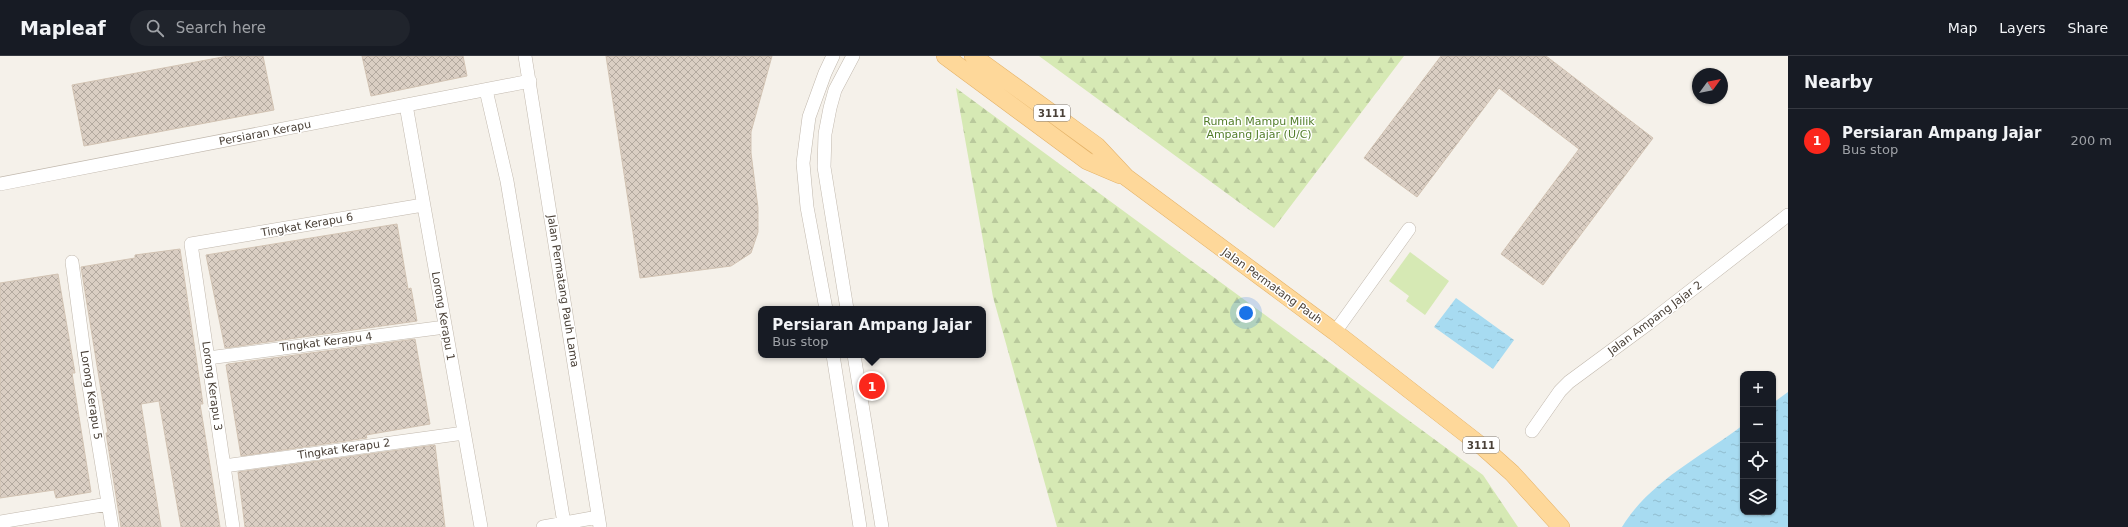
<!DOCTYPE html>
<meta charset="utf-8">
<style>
body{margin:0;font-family:"DejaVu Sans",sans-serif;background:#20242c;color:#f1f3f6}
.controls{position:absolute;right:12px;bottom:12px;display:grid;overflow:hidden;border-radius:8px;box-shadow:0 1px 3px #0004}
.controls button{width:36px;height:36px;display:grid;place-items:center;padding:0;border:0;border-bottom:1px solid #363941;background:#171b24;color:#f1f3f6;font:20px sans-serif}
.compass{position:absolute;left:1692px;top:12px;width:36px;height:36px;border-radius:50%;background:#171b24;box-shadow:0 1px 3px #0004;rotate:57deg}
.you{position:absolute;left:1246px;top:257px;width:14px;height:14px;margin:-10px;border:3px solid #fff;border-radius:50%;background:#1a73e8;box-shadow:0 0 0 6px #1a73e833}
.badge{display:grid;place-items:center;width:26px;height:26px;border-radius:50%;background:#fb271c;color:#fff;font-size:13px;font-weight:700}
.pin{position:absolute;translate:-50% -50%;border:2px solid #fff;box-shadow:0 1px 4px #0006}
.popup{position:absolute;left:758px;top:250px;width:228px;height:52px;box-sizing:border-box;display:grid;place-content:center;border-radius:8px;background:#171b24;filter:drop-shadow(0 1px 3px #0005);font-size:13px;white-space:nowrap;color:#9ea1a6}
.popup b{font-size:15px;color:#f1f3f6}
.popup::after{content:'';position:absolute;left:50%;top:100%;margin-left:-8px;border:8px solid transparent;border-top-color:#171b24}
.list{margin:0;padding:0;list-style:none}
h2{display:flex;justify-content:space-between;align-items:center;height:52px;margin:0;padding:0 16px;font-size:17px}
h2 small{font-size:13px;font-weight:400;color:#9ea1a6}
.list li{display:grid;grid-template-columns:26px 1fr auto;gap:12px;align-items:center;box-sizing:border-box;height:64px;padding:0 16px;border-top:1px solid #363941}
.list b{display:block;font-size:15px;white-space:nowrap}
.list p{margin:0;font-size:13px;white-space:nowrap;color:#9ea1a6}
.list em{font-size:13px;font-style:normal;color:#9ea1a6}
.icon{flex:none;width:22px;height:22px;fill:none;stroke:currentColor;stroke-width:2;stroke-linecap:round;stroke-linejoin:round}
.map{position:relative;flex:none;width:1788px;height:471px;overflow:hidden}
header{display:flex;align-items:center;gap:24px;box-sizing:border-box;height:56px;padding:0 20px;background:#171b24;border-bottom:1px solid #363941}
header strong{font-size:19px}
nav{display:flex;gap:22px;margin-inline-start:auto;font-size:14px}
.search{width:280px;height:36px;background:#20242c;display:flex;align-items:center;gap:10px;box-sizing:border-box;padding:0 14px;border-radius:22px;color:#9ea1a6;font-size:15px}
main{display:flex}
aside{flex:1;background:#171b24}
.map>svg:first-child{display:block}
</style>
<header>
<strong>Mapleaf</strong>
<div class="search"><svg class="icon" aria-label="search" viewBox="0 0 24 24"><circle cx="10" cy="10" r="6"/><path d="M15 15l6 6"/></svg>Search here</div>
<nav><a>Map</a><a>Layers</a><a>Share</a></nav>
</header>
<main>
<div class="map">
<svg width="1788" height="471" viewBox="0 0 1788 471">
<defs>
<pattern id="forest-firs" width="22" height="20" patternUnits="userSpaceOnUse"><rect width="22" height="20" fill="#d6e9b4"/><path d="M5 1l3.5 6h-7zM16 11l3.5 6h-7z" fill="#b9c99c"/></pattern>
<pattern id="water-ripples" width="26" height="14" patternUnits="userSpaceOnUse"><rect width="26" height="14" fill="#a7dbf1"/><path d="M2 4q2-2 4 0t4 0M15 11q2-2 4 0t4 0" fill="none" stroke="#91bdcf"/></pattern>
<pattern id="building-cross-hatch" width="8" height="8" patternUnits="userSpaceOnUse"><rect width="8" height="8" fill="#dacec3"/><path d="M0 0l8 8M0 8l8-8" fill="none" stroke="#b3a99f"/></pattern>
</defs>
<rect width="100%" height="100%" fill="#f5f1ea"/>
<!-- forest -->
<path fill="url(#forest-firs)" d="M1039,0H1404L1274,172Z
M956,32L1483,419L1518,471H1057L993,241Z"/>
<!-- park -->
<path fill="#d6e9b4" d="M1410,196L1449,225L1425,259L1406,245L1409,240L1389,225Z"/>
<!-- water -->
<path fill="url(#water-ripples)" d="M1456,242L1514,284L1493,313L1434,271Z
M1788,336V471H1622C1650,425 1701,401 1743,369V456H1773V347Z"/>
<!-- building -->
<path fill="url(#building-cross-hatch)" stroke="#d2c3b3" d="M228,0H263L274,54L84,90L72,29Z
M362,0H463L467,20L371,40Z
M606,0H772L751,76V97L758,152V176L751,197L731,210L640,222Z
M1441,0H1546L1653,82L1543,229L1501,198L1579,93L1499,32L1417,141L1364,102Z
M397,168L408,233L411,232L417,265L225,292L206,199Z
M180,193L203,348H200L220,471H181L159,345L141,348L161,471H121L106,377H108L81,211L135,202V199Z
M58,218L75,317H72L91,436L56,442L54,434L0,442V227Z
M415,283L430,368L366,379L367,382L241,400L226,309L228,308Z
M435,389L445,471H245L238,416Z"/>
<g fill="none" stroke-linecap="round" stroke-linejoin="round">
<!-- minor casing -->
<g stroke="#c1b8ad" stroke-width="14">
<path id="minor" d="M525,0L600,471
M486,34L507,125L564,467
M406,49L481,471
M0,128L530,25
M72,206L87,318L112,471
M826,253L807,151L803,107L809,61L825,17L833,0
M847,253L824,111L825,78L830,52L835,34L853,0
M1335,276L1409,173
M833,299L860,471
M854,299L882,471
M208,302L445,271
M1532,375L1560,335L1569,326L1649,267L1788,159
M224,410L464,377
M0,466L108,448
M233,471L191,188L423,149
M543,471L598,461"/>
</g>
<!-- major casing -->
<g stroke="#e5b369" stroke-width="18">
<path id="major" d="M945,0L1087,105L1120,119
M973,0L1097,90L1126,121L1335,276L1484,392L1512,417L1561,471"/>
</g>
<!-- minor -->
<use href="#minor" stroke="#fff" stroke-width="13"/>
<!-- major -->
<use href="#major" stroke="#fed89a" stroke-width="17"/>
</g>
<g text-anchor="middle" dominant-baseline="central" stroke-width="3" stroke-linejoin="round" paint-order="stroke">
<!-- shield labels -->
<g fill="#fff" stroke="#807a74" stroke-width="1">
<rect x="1034" y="49" width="36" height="16" rx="3"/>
<rect x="1463" y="381" width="36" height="16" rx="3"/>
</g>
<g font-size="10" font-weight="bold" fill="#4a4138">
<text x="1052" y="57">3111</text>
<text x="1481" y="389">3111</text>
</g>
<!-- park labels -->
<g font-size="11" fill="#527d2a" stroke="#fff">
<text x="1259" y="65">Rumah Mampu Milik<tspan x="1259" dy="13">Ampang Jajar (U/C)</tspan></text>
</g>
<!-- street labels -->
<g font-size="11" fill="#4a4138" stroke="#fff">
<text transform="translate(265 77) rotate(-11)">Persiaran Kerapu</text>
<text transform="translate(307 169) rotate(-10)">Tingkat Kerapu 6</text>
<text transform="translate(1272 230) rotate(36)">Jalan Permatang Pauh</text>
<text transform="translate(563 235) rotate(81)">Jalan Permatang Pauh Lama</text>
<text transform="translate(443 260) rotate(80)">Lorong Kerapu 1</text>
<text transform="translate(1655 262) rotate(-37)">Jalan Ampang Jajar 2</text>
<text transform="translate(326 286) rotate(-7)">Tingkat Kerapu 4</text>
<text transform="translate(212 330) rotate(82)">Lorong Kerapu 3</text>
<text transform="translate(91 339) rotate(81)">Lorong Kerapu 5</text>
<text transform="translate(344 393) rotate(-8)">Tingkat Kerapu 2</text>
</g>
</g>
</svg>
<div class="controls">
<button>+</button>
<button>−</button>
<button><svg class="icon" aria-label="locate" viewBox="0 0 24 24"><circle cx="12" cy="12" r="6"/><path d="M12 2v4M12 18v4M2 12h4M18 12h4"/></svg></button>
<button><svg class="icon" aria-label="layers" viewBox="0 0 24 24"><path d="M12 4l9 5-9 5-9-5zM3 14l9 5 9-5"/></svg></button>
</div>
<svg class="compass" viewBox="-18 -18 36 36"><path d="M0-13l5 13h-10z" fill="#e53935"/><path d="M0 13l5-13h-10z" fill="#9ea1a6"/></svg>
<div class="you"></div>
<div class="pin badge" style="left:872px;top:330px">1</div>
<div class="popup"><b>Persiaran Ampang Jajar</b>Bus stop</div>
</div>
<aside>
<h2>Nearby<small></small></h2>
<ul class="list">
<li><span class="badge">1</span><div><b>Persiaran Ampang Jajar</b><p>Bus stop</p></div><em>200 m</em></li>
</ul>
</aside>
</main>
